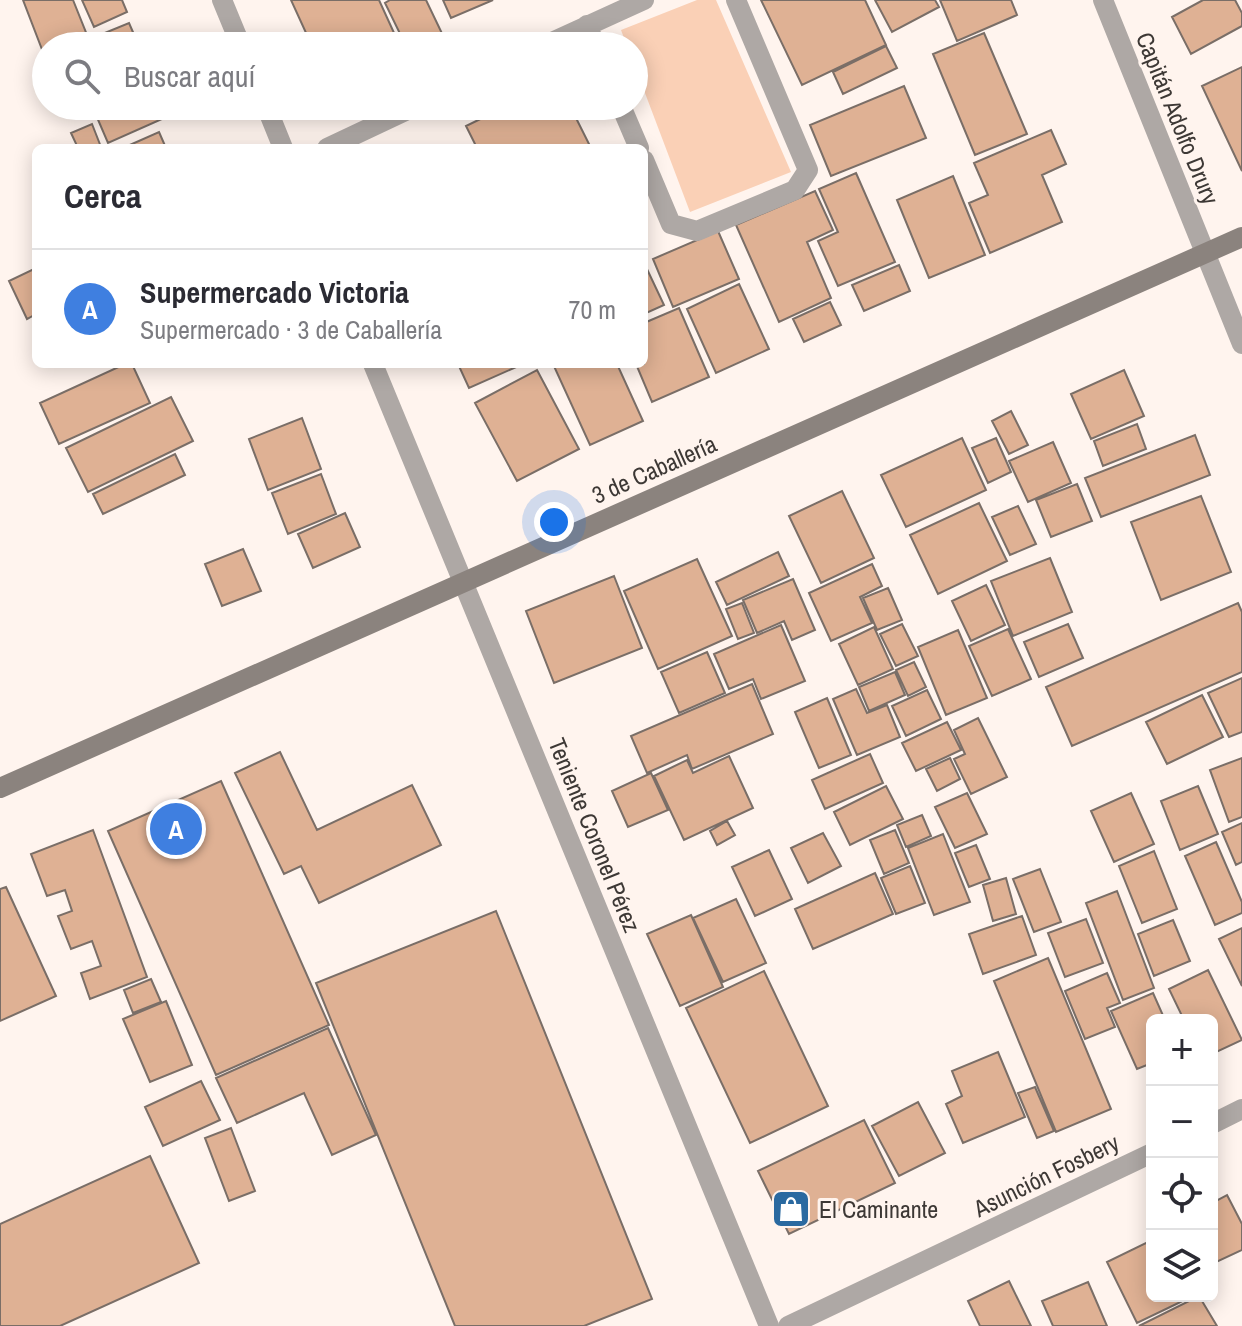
<!DOCTYPE html>
<html lang="es">
<meta charset="utf-8">
<style>
body{margin:0;font-family:"Archivo Narrow",sans-serif;background:#f2f2f3;color:#2b2b33}
.controls{position:absolute;right:24px;bottom:24px;display:grid;overflow:hidden;border-radius:12px;box-shadow:0 4px 20px #0003}
.controls button{width:72px;height:72px;display:grid;place-items:center;padding:0;border:0;border-bottom:2px solid #e1e1e2;background:#fff;color:#2b2b33;font:40px sans-serif}
.you{position:absolute;left:554px;top:522px;width:28px;height:28px;margin:-20px;border:6px solid #fff;border-radius:50%;background:#1a73e8;box-shadow:0 0 0 12px #1a73e833}
.badge{display:grid;place-items:center;width:52px;height:52px;border-radius:50%;background:#111827;color:#fff;font-size:26px;font-weight:700}
.pin{position:absolute;translate:-50% -50%;border:4px solid #fff;box-shadow:0 2px 8px #0006}
.list{margin:0;padding:0;list-style:none}
h2{display:flex;justify-content:space-between;align-items:center;height:104px;margin:0;padding:0 32px;font-size:34px}
h2 small{font-size:26px;font-weight:400;color:#7c7c81}
.list li{display:grid;grid-template-columns:52px 1fr auto;gap:24px;align-items:center;box-sizing:border-box;height:120px;padding:0 32px;border-top:2px solid #e1e1e2}
.list b{display:block;font-size:30px;white-space:nowrap}
.list p{margin:0;font-size:26px;white-space:nowrap;color:#7c7c81}
.list em{font-size:26px;font-style:normal;color:#7c7c81}
.icon{flex:none;width:44px;height:44px;fill:none;stroke:currentColor;stroke-width:2;stroke-linecap:round;stroke-linejoin:round}
.map{position:relative;flex:none;width:1242px;height:1326px;overflow:hidden}
.search{position:absolute;background:#fff;box-shadow:0 4px 20px #0003;left:32px;top:32px;width:616px;height:88px;display:flex;align-items:center;gap:20px;box-sizing:border-box;padding:0 28px;border-radius:44px;color:#7c7c81;font-size:30px}
.panel{position:absolute;background:#fff;box-shadow:0 4px 20px #0003;left:32px;top:144px;width:616px;height:224px;border-radius:12px}
.map>svg:first-child{display:block}
</style>
<div class="map">
<svg width="1242" height="1326" viewBox="0 0 1242 1326">
<rect width="100%" height="100%" fill="#fff4ee"/>
<!-- green -->
<path fill="#fad0b6" d="M697,0H716L791,172L690,212L634,64V46H627L621,30Z"/>
<!-- building -->
<path fill="#dfb194" stroke="#7a6e67" stroke-width="2" d="M23,0H73L87,35L58,46H46L43,52Z
M82,0H122L127,12L94,27Z
M291,0H379L400,46H312Z
M390,0H426L448,46H406L385,3Z
M443,0H493L451,18Z
M761,0H865L886,45L802,85Z
M875,0H935L939,7L892,32Z
M940,0H1011L1017,15L957,41Z
M1203,0H1235L1242,13V26L1191,54L1172,17Z
M129,23L139,46H73Z
M984,33L1027,134L975,155L933,54Z
M886,46L897,68L843,94L833,72Z
M1242,67V171L1202,86Z
M904,86L926,138L831,176L810,125Z
M98,106H167L171,115L108,143L93,108Z
M507,106H570L591,148H477L466,126Z
M92,124L101,147L78,148L71,133Z
M1051,130L1066,164L1042,175L1062,222L990,253L969,203L988,195L974,163Z
M159,132L166,148H123Z
M856,173L895,262L838,286L818,241L838,232L819,189Z
M953,176L985,255L929,278L897,200Z
M815,191L833,230L807,242L831,298L779,322L736,225Z
M718,231L739,279L673,307L653,259Z
M899,265L910,291L864,311L852,285Z
M646,267L664,305L644,314V268Z
M36,268V314L27,319L9,281Z
M739,284L769,349L716,373L687,309Z
M830,302L841,325L804,342L793,319Z
M679,308L709,377L652,402L636,364H644V323Z
M125,364H132L150,403L59,444L40,403Z
M458,364H523L469,388Z
M553,364H617L643,421L590,445Z
M537,370L579,449L517,481L475,403Z
M1124,370L1144,416L1091,439L1071,394Z
M171,397L193,441L88,492L66,448Z
M1011,411L1028,445L1009,454L992,421Z
M302,418L321,469L268,490L249,439Z
M1137,424L1146,449L1103,466L1094,441Z
M1195,435L1210,475L1101,517L1085,478Z
M962,438L986,490L906,527L881,475Z
M996,438L1011,472L988,483L972,448Z
M1053,442L1071,483L1028,502L1009,461Z
M175,454L185,475L103,514L93,494Z
M321,474L336,514L288,534L272,493Z
M1077,484L1092,521L1051,537L1036,500Z
M842,491L874,558L821,583L789,516Z
M1201,496L1231,572L1161,600L1131,522Z
M979,503L1007,561L938,594L910,535Z
M1018,506L1036,544L1010,555L992,517Z
M345,513L360,547L313,568L298,534Z
M243,549L261,591L222,606L205,564Z
M778,552L789,576L727,605L716,582Z
M1050,558L1072,612L1013,636L991,581Z
M697,559L732,636L658,669L624,591Z
M872,564L882,586L860,597L872,623L831,641L809,593Z
M614,576L642,648L554,683L526,611Z
M793,579L815,630L792,640L784,621L757,633L743,600Z
M986,585L1005,625L971,641L952,601Z
M888,588L902,620L877,630L863,598Z
M742,603L754,633L738,639L726,609Z
M1238,603L1242,612V672L1072,746L1046,687Z
M902,624L918,656L896,666L880,634Z
M1068,624L1083,658L1039,677L1024,642Z
M781,625L805,681L761,699L753,679L729,689L714,654Z
M874,627L893,669L858,685L839,644Z
M1008,629L1031,679L992,696L969,646Z
M958,630L987,698L946,715L918,647Z
M707,652L725,693L679,713L661,672Z
M914,662L926,687L908,696L896,670Z
M895,672L905,695L869,711L859,687Z
M1242,678V732L1229,737L1208,693Z
M752,684L773,734L692,769L687,755L647,773L631,736Z
M856,689L867,713L887,705L900,737L857,755L833,699Z
M927,690L941,719L906,736L892,706Z
M1202,695L1223,737L1167,764L1146,722Z
M827,698L851,755L819,768L795,712Z
M978,718L1007,777L971,794L954,759L965,754L954,730Z
M947,722L961,750L916,771L902,743Z
M280,752L317,830L412,785L441,845L319,903L301,866L284,874L235,773Z
M870,754L883,783L825,809L812,780Z
M729,756L753,808L684,840L654,776L687,760L693,773Z
M950,758L960,779L937,791L926,769Z
M1242,758V817L1229,822L1210,770Z
M651,773L668,810L628,827L612,791Z
M221,781L329,1025L216,1075L108,831Z
M886,786L903,819L850,845L834,812Z
M1198,786L1218,834L1180,850L1161,801Z
M967,793L987,834L955,848L935,807Z
M1131,793L1154,844L1114,862L1091,811Z
M922,815L931,836L906,847L897,825Z
M727,821L735,835L717,845L710,831Z
M1242,823V862L1236,865L1222,832Z
M93,830L147,977L90,999L81,973L101,966L92,941L71,949L58,916L72,911L65,890L47,896L31,854Z
M895,830L909,863L884,874L870,840Z
M823,833L841,866L808,883L791,848Z
M943,834L970,902L934,915L908,848Z
M1216,842L1242,902V913L1215,925L1185,856Z
M976,845L990,879L969,887L955,853Z
M769,850L792,899L755,916L732,867Z
M1154,851L1177,909L1142,923L1119,866Z
M910,866L925,903L896,914L881,878Z
M1040,869L1061,922L1034,932L1013,879Z
M875,873L893,914L813,949L795,909Z
M1006,878L1016,914L993,921L983,885Z
M6,887L56,996L0,1021V889Z
M1117,891L1154,988L1123,1000L1086,903Z
M736,899L766,963L723,982L693,918Z
M496,911L652,1299L584,1326H455L316,983Z
M691,915L723,987L680,1006L647,934Z
M1022,916L1036,955L983,974L969,934Z
M1086,919L1103,963L1065,977L1048,933Z
M1173,920L1190,961L1154,976L1138,934Z
M1242,928V986L1219,939Z
M1048,958L1111,1109L1056,1132L994,981Z
M1208,970L1242,1040L1212,1054V1020H1184L1169,989Z
M764,971L828,1106L750,1143L686,1008Z
M1107,973L1120,1003L1107,1008L1115,1027L1085,1039L1065,991Z
M151,979L161,1002L133,1013L124,990Z
M1153,993L1165,1020H1152V1063L1137,1069L1111,1011Z
M166,1001L192,1065L150,1082L123,1019Z
M328,1028L376,1135L332,1155L304,1093L237,1123L216,1078Z
M998,1052L1025,1117L963,1143L946,1104L962,1096L952,1071Z
M201,1081L220,1120L163,1146L145,1107Z
M1035,1087L1054,1131L1037,1138L1018,1093Z
M918,1102L945,1153L899,1176L872,1126Z
M864,1120L895,1183L789,1234L758,1171Z
M231,1128L255,1191L229,1201L205,1138Z
M150,1156L199,1263L60,1326H0V1224Z
M1227,1195L1242,1224V1250L1212,1264V1203Z
M1152,1240V1296H1193L1137,1323L1107,1262Z
M1009,1281L1031,1326H980L968,1301Z
M1088,1282L1107,1326H1053L1042,1301Z
M1199,1296L1217,1326H1139Z"/>
<g fill="none" stroke-linecap="round" stroke-linejoin="round">
<!-- service -->
<path stroke="#aea8a5" stroke-width="20" d="M587,25L596,46
M543,46L644,0
M621,106L639,148
M327,148L416,106
M644,160L671,224L697,231L795,190L808,170L736,0"/>
<!-- minor -->
<path stroke="#aea8a5" stroke-width="20" d="M222,0L241,46
M1103,0L1242,344
M266,106L283,148
M373,364L463,582
M1212,1124L1242,1109
M788,1326L1152,1153"/>
<!-- tertiary -->
<path stroke="#aea8a5" stroke-width="20" d="M463,582L769,1326"/>
<!-- secondary -->
<path stroke="#8b837e" stroke-width="20" d="M0,788L1242,237"/>
</g>
<!-- icons -->
<defs>
<g id="shop-square" transform="scale(2)"><rect x="-9" y="-9" width="18" height="18" rx="4" fill="#2a69a0" stroke="#fff4ee"/><path d="M-5-2.5h2.3a2.7 3.5 0 0 1 5.4 0H5L5.5 6h-11ZM-1.5-2.5h3a1.5 2.3 0 0 0-3 0Z" fill="#fff"/></g>
</defs>
<g fill-rule="evenodd">
<use href="#shop-square" x="791" y="1209"/>
</g>
<g text-anchor="middle" dominant-baseline="central" stroke-width="6" stroke-linejoin="round" paint-order="stroke">
<!-- street labels -->
<g font-size="24" fill="#3d3835" stroke="#fff4ee">
<text transform="translate(1178 118) rotate(68)">Capitán Adolfo Drury</text>
<text transform="translate(654 469) rotate(-24)">3 de Caballería</text>
<text transform="translate(595 835) rotate(68)">Teniente Coronel Pérez</text>
<text transform="translate(1046 1175) rotate(-26)">Asunción Fosbery</text>
</g>
<!-- poi labels -->
<g font-size="24" fill="#3d3835" stroke="#fff4ee" text-anchor="start">
<text x="819" y="1209">El Caminante</text>
</g>
</g>
</svg>
<div class="controls">
<button>+</button>
<button>−</button>
<button><svg class="icon" aria-label="locate" viewBox="0 0 24 24"><circle cx="12" cy="12" r="6"/><path d="M12 2v4M12 18v4M2 12h4M18 12h4"/></svg></button>
<button><svg class="icon" aria-label="layers" viewBox="0 0 24 24"><path d="M12 4l9 5-9 5-9-5zM3 14l9 5 9-5"/></svg></button>
</div>
<div class="you"></div>
<div class="pin badge" style="left:176px;top:829px;background:#3f7fe0">A</div>
<div class="search"><svg class="icon" aria-label="search" viewBox="0 0 24 24"><circle cx="10" cy="10" r="6"/><path d="M15 15l6 6"/></svg>Buscar aquí</div>
<section class="panel">
<h2>Cerca<small></small></h2>
<ul class="list">
<li><span class="badge" style="background:#3f7fe0">A</span><div><b>Supermercado Victoria</b><p>Supermercado · 3 de Caballería</p></div><em>70 m</em></li>
</ul>
</section>
</div>
